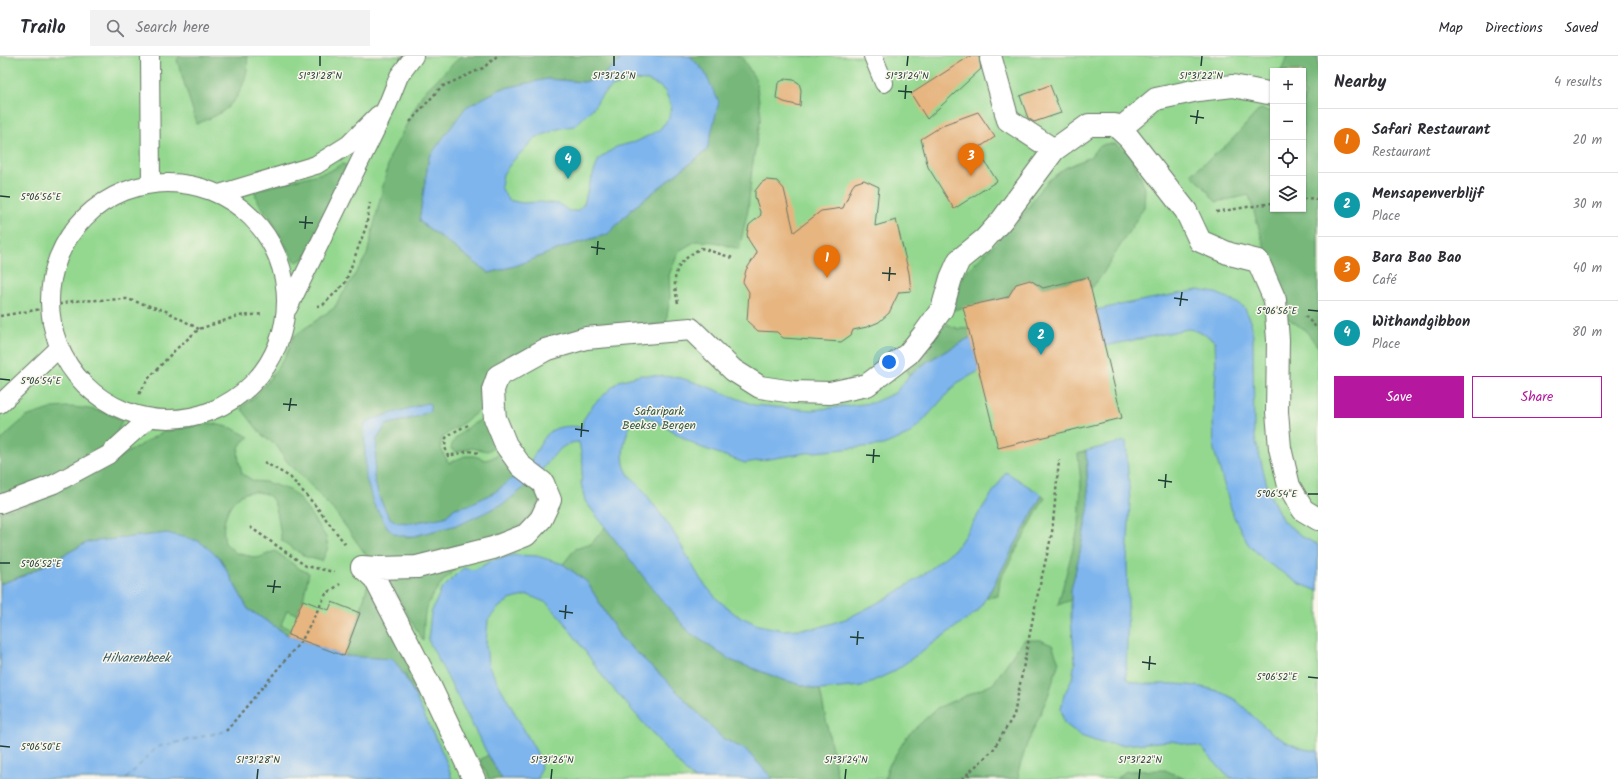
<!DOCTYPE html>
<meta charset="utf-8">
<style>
body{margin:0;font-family:Kalam,sans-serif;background:#f2f2f3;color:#2b2b33}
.controls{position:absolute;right:12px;top:12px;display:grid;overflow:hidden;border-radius:0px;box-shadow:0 1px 3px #0004}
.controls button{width:36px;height:36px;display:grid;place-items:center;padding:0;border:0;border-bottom:1px solid #e1e1e2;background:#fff;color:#2b2b33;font:20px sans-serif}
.you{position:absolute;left:889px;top:306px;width:14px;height:14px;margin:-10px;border:3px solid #fff;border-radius:50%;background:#1a73e8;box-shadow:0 0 0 6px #1a73e833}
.badge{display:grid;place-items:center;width:26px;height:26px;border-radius:50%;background:#b5179e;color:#fff;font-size:13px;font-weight:700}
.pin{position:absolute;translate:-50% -33px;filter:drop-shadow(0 1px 2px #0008)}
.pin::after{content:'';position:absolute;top:21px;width:14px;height:12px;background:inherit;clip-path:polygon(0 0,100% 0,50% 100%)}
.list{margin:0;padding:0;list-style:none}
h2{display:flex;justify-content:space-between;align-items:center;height:52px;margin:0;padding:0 16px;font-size:17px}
h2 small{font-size:13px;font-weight:400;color:#7c7c81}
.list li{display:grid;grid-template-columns:26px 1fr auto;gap:12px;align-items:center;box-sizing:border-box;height:64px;padding:0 16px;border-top:1px solid #e1e1e2}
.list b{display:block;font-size:15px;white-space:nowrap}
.list p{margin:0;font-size:13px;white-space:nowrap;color:#7c7c81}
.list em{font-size:13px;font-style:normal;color:#7c7c81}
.actions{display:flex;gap:8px;padding:12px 16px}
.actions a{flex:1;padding:9px 0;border:1px solid #b5179e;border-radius:0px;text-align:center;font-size:14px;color:#b5179e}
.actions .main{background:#b5179e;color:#fff}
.icon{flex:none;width:22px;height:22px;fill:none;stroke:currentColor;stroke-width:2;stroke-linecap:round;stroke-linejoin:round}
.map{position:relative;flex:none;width:1318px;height:723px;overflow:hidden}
header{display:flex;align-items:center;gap:24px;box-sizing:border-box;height:56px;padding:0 20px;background:#fff;border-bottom:1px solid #e1e1e2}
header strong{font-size:19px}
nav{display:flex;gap:22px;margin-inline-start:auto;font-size:14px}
.search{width:280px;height:36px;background:#f2f2f3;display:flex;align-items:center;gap:10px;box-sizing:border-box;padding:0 14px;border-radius:0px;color:#7c7c81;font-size:15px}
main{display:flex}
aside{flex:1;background:#fff}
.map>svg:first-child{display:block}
</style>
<header>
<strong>Trailo</strong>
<div class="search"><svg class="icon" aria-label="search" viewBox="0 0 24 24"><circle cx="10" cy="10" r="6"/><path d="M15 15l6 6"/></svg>Search here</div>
<nav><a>Map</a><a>Directions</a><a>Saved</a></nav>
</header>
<main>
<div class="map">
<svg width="1318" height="723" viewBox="0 0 1318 723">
<rect width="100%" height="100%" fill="#fbf7ec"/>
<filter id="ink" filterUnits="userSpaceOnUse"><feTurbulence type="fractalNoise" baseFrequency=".025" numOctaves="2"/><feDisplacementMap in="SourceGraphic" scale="8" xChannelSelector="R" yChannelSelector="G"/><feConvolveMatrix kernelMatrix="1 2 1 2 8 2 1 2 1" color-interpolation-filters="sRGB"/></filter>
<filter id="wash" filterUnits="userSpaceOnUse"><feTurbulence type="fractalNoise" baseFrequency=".012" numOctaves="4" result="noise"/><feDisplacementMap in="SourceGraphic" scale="16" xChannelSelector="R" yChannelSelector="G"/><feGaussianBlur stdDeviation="0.9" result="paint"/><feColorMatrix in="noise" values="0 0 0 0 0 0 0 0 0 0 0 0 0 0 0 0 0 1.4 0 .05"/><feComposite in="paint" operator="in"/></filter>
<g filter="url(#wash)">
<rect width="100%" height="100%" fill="#f1dec0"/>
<!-- green -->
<path fill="#94d890" stroke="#5a8a62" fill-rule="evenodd" d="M0,0H1318V723H0ZM1273,15H1303V153H1273Z"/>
<!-- forest -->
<path fill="#77b87a" stroke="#4b7a57" d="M180,0H247C250,19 239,44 223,55C215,61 205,64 197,68L177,4Z
M461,0H624L600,22L584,26L547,23L501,33L467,51L429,101L419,165L489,217L518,209L564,191L608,178L633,152L707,94L704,15L690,0H741L756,24L761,60L752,112L748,154L739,193L715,186L696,185L679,195L669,219L670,241L666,267L511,300C485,313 489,323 485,349C477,356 469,363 460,369C441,381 434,385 449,407L465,400H475L485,404L492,402L500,397L522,415L495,436L469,449L455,452L445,461L411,467L396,466L389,461L379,441L374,422L377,383L386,369L416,361L427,347L370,364L365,367L373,447L388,472L393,477L408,481L414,480L461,468L532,425L539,446L531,460L520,470L499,480L395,505L369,503L336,457L299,417L287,406L277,390L262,379L241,352L257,339L271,321L285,301L294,280L334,252L367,199L390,100L423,37Z
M1288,0H1318V291L1306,275L1282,258L1277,233L1249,139L1216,146L1204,131L1191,118L1228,88L1260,53L1273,56V153H1303V45L1306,38L1303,37V15H1281Z
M1105,88H1115L1130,97L1145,132L1144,151L1102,219L1091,233L1088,221L1043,232L1030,224L1016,228L1008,241L953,254L955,238L964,218L1022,161L1039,135L1049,124L1065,112L1090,101L1097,92Z
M342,108L346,109L348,115L307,201L296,206C286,193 279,177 271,163C265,154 257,147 255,136L260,133L330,115Z
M947,268L959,273L968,272L971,281L928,305L909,320L906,310L925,289Z
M68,351C89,352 103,354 122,364L114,386L25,431L0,441V386L10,375L26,361L53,352Z
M483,363L486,364L496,391L487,395L471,392L457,396L451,393C452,380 471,368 483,363Z
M210,367L232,372L249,381C233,390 239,403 242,418L254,425L265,426L290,434L300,443L326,481L328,492L322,505L306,501L282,485C279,473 279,454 272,443C268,438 261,436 255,436C238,434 226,452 224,468C223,474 224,481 225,487L236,497L258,502L275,495L300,513L309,517L303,544L297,558L287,554L281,569L291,573L288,579L248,553L220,502L167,477L88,486L25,519L0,528V456L35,447L99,413L163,376Z
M1086,395L1089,449L1080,496L1071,534V544L1058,549L1079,469L1081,427L1078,398Z
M1042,439L1045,441L1000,524L998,540L986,542Z
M605,471L689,576L730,604L784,624L820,634L838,723H773L746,694L722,682L666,624L620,581L587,526L563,508L575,493L591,488Z
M460,510C446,520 431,537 426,554C423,563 424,575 423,585L386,521Z
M369,524L422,637L415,639L405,618L367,602L344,600L360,557Z
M1023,584H1040L1052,589L1059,606L1048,640L1027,688L1018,716L1019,723H885L888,711L907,680L937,652L993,628Z
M488,699L502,723H489L480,704Z
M1165,714L1185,723H1116L1126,715Z"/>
<!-- water -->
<path fill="#7eb5ed" stroke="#4e7990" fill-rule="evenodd" d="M624,0H690L704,15L719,46L707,94L633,152L608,178L564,191L518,209L489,217L419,165L429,101L466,51L501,33L547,23L584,26L600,22ZM631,24L648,25L659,30L665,35L671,49L669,62L659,74L638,85L616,91L599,103L589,129L584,148L577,155H569L559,148L540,146L522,147L508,144L501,131L503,118L512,106L535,82L561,72L575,70L593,52L602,39L612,31Z
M1198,234L1216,237L1230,243L1244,251L1251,265L1253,281L1254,378L1269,437L1283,465L1303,481L1318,489V535L1298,527L1265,505L1248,488L1233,459L1214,394L1213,366L1216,310L1215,285L1199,275L1188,273L1105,290L1096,254L1129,247Z
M971,281L979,315L957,327L922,366L908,379L883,389L806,397L745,407L697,390L654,364L644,361L632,363C624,384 615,412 637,426L671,472L701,524L717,543L735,558L758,569L783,574L817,572L848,562L889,541L923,519L957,491L1006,416L1042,439L993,530L978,555L893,616L862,630L820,634L784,624L730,604L689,576L659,541L585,445L581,427L583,408L579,386C561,386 552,402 541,415L530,406C546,380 546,367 582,371L583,364L593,349L619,325L641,319L663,320L681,322L703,329L754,349L812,354L872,347L895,337L909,320L928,305Z
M427,347L430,348V355L416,361L386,369L377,383L374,422L379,441L389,461L396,466L411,467L445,461L455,452L469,449L495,436L522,415L532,425L505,447L461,468L414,480H401L393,477L388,472L373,447L366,422L364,371L365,367L370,364Z
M1126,385L1130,445L1127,507L1128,549L1126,622C1137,631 1161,627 1176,628C1192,629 1215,632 1229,640C1239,645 1247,655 1255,662C1271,678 1294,694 1318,695V723H1234L1226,719L1201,691L1171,685L1122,689L1101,687L1081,680L1064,667L1061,653L1064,639L1072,623L1075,605L1071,563V534L1080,496L1089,449L1086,395Z
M167,477L199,485L220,502L248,553L288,579L344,600L393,603C407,621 416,642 426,663C436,683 446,701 452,723H0V528L26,519L88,486Z
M514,499L537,500L563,508L587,526L620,581L666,624L722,682L746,694L773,723H695L686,716L604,622L562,563L547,547L528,539L509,544L498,552L488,564L486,587L488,609L537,697L541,711L538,723H502L488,699L428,584L431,557L441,534L463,512L474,514L495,503Z"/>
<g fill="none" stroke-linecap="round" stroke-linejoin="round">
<!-- ferry -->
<path stroke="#375b62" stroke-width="1" stroke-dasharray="5 4" stroke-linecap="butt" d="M126,723L157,691L226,675"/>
</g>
<g id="blocks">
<!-- building -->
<path fill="#e6b580" d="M970,0H979L981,13L927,63L911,38Z
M785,23L794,24L799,27L801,34L800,50L784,46L776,42L778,27Z
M1050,29L1061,57L1034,66L1028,62L1020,40Z
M978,56L995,81L977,93L997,125L954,153L928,111L921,83L945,68Z
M766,124L777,125L784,133L794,176L821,155L843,152L852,131L855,127L864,124L879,131L875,170L896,164L909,217L911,235L899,236L889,257L879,266L867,271L853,274L851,279L841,286L783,282L777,276L758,275L747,265L749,236L743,226L746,214L757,197L748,183L747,178L749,169L761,159L755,141V135L761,127Z
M1088,221L1122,362L998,392L963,251L1008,241L1016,228L1030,224L1043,232Z
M303,544L329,554L332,546L360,557L344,600L288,579Z"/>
</g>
</g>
<g filter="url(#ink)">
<use href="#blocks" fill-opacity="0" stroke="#687565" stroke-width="1"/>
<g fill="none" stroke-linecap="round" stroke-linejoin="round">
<!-- lane casing -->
<g stroke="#687565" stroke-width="20">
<path id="lane" d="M150,0L151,128
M873,0L884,27
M50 245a118 118 0 1 1 236 0a118 118 0 1 1-236 0Z
M219,138L316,109L348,89L378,59
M288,252L387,50L399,20L414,0
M0,348L59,292
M0,448L54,428L108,399L149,362"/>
</g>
<!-- street casing -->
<g stroke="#687565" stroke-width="24">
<path id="street" d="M991,3L1008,64L1054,94L1089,69H1115L1129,82L1186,155L1200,185L1230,198L1258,205L1275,244L1278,284L1277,356L1280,392L1289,430L1303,454L1318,463
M1120,73L1156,43L1198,34L1233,30L1273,38
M362,511L377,512L417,511L493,492L526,479L541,463L550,444L543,427L521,410L506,389L495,362L494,351L493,334L498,320L545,294L586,282L691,273L733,314L760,331L793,336L830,337L867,329L908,298L924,278L942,253L951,222L959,204L985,183L1002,164L1054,94
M362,511L375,523L430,630L474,723"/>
</g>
<!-- path -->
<path stroke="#687565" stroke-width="2.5" stroke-dasharray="3 3" stroke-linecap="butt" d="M1303,43H1304
M410,66L441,31L483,12L497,0
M1303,143L1314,142L1318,145
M1216,156L1273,147
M678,247C671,218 675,207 701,192L733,202
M317,250L323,249L345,227L366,171L370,147
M0,260L41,253L73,245L127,243L166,255L199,273
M1305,260L1318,273
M139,338L148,323L175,294L199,273L238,260L263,258
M468,369C460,373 452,376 446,382L445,391L448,400L469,395L479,397
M264,406L290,421L315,449L346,489
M250,471L306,510L334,516
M226,675L302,584L326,538L340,528
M967,718L972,723
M962,723L993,694L1014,659L1036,546L1052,477L1059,404"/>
<!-- lane -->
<use href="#lane" stroke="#fff" stroke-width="18"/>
<!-- street -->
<use href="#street" stroke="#fff" stroke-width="22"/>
</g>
</g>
<!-- ticks -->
<path fill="none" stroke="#1f3d34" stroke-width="1.5" d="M320,10V0M614,10V0M907,10L908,0M1201,10L1202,0M898,35L912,36M905,43L906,29M1190,60L1204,62M1196,68L1198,54M0,140L10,141M299,166L313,167M305,173L306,160M591,191L605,193M597,199L598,185M882,217L896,218M889,225L890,211M1174,242L1188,244M1180,250L1182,236M1308,254L1318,255M0,323L10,324M283,348L297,349M289,355L291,342M575,373L589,375M581,381L582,367M866,399L880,400M873,407L874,393M1158,424L1172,426M1165,432L1166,418M1308,438H1318M0,507H10M267,530L281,531M273,537L275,524M559,555L573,557M565,563L566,549M850,581L864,582M857,589L858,575M1142,606L1156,608M1149,614L1150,600M1308,621L1318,622M0,690L10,691M257,723L258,713M551,723L552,713M845,723L846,713M1139,723L1140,713"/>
<g text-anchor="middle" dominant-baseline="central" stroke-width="3" stroke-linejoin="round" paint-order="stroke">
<!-- park labels -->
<g font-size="12" fill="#365c46" stroke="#fbf7ec">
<text x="659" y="355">Safaripark<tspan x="659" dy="14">Beekse Bergen</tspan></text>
</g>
<!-- water labels -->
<g font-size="13" font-style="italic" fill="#375b62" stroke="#fbf7ec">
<text x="136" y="602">Hilvarenbeek</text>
</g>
</g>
<g font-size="10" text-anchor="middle" fill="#1f3d34" stroke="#fbf7ec" stroke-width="3" stroke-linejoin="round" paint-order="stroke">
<text x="320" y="23">51°31'28"N</text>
<text x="614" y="23">51°31'26"N</text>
<text x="907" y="23">51°31'24"N</text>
<text x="1201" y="23">51°31'22"N</text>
<text x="41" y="144">5°06'56"E</text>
<text x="1277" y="258">5°06'56"E</text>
<text x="41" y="328">5°06'54"E</text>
<text x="1277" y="441">5°06'54"E</text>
<text x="41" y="511">5°06'52"E</text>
<text x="1277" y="624">5°06'52"E</text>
<text x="41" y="694">5°06'50"E</text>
<text x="258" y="707">51°31'28"N</text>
<text x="552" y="707">51°31'26"N</text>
<text x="846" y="707">51°31'24"N</text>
<text x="1140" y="707">51°31'22"N</text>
</g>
</svg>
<div class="controls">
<button>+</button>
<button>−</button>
<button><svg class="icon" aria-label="locate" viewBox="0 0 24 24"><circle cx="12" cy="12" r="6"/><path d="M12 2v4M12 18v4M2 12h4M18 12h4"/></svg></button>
<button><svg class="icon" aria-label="layers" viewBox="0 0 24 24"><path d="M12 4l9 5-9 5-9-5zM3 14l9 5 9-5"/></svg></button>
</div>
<div class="you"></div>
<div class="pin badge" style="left:827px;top:222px;background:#e8710a">1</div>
<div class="pin badge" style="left:1041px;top:299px;background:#0f9aa8">2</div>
<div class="pin badge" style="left:971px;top:120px;background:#e8710a">3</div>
<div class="pin badge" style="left:568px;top:123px;background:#0f9aa8">4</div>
</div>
<aside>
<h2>Nearby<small>4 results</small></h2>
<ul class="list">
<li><span class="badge" style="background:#e8710a">1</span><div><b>Safari Restaurant</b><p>Restaurant</p></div><em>20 m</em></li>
<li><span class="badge" style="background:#0f9aa8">2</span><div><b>Mensapenverblijf</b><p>Place</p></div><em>30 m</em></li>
<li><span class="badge" style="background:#e8710a">3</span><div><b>Bara Bao Bao</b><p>Café</p></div><em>40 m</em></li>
<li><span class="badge" style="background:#0f9aa8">4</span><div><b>Withandgibbon</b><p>Place</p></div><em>80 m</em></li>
</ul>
<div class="actions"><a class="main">Save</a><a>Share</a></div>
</aside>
</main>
